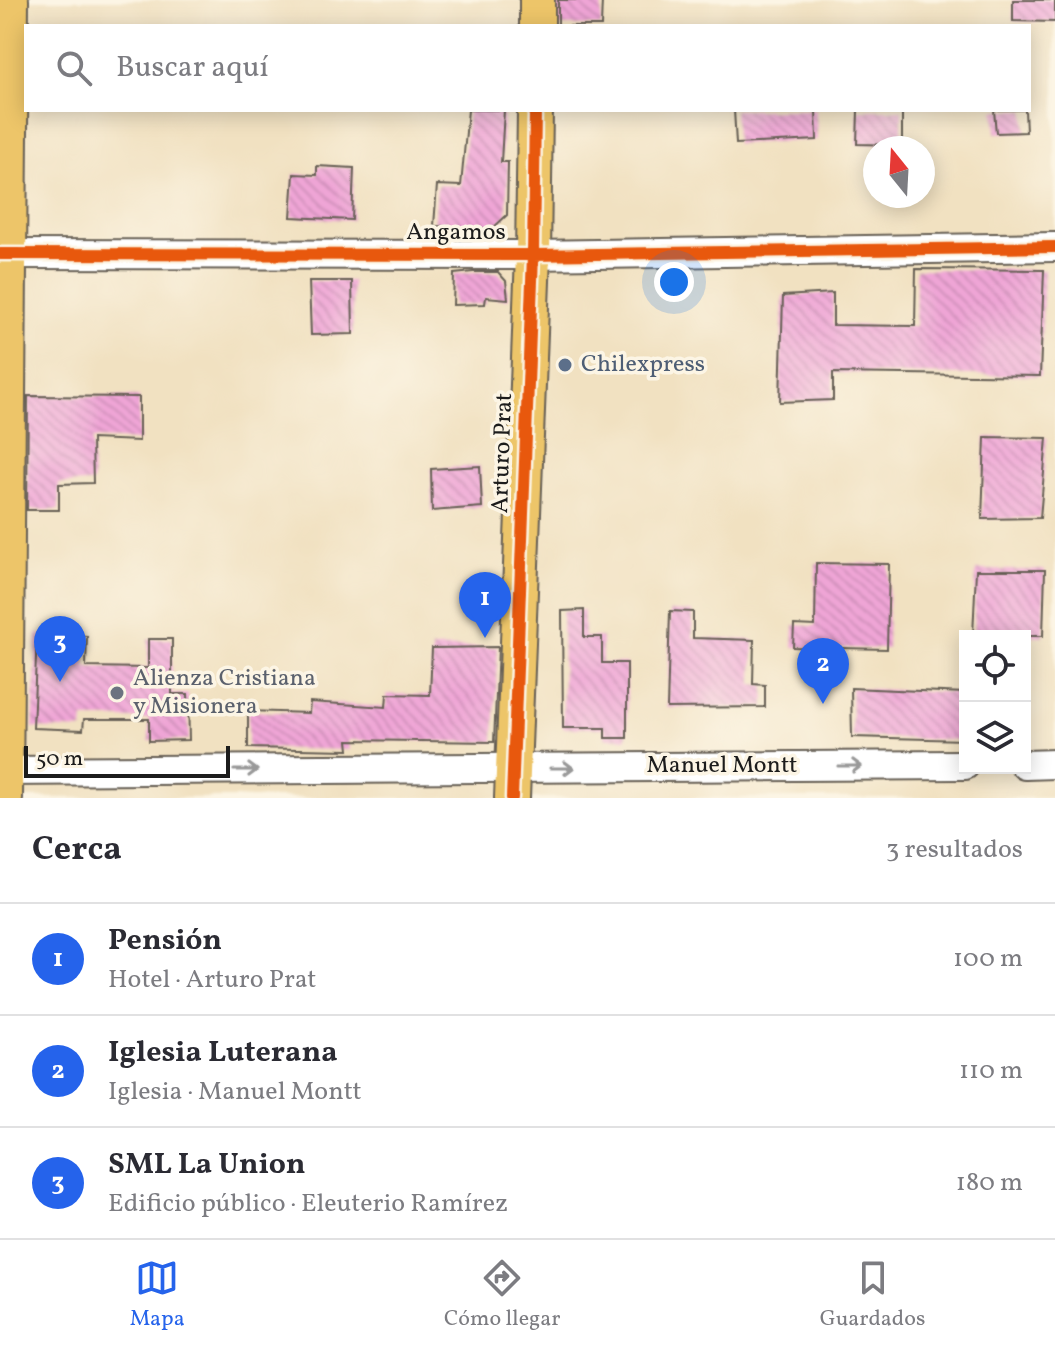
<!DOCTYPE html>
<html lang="es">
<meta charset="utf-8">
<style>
body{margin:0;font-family:Vollkorn,serif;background:#f7f7f7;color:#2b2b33}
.controls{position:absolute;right:24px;bottom:24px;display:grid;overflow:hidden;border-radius:0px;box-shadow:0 4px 20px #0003}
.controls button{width:72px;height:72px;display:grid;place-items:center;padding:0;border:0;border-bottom:2px solid #e1e1e2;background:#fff;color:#2b2b33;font:40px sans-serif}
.compass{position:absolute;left:863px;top:136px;width:72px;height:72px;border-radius:50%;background:#fff;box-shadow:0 4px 20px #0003;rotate:342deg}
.scale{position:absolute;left:24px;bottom:20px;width:206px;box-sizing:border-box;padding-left:8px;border:4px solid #1c1c1c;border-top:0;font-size:22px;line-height:28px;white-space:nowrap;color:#1c1c1c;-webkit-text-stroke:6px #fcf5e5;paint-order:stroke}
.you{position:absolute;left:674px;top:282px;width:28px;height:28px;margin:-20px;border:6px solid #fff;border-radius:50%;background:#1a73e8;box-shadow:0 0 0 12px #1a73e833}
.badge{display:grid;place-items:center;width:52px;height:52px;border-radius:50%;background:#2563eb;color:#fff;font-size:26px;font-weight:700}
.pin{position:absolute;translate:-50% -66px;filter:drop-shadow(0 2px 4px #0008)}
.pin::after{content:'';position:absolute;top:42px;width:28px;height:24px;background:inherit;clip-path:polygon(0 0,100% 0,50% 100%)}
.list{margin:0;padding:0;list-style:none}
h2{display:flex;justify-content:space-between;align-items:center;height:104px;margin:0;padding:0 32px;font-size:34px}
h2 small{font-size:26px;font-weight:400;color:#7c7c81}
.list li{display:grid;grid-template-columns:52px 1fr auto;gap:24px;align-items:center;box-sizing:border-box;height:112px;padding:0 32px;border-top:2px solid #e1e1e2}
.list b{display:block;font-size:30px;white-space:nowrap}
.list p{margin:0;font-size:26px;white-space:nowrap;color:#7c7c81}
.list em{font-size:26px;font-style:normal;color:#7c7c81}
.icon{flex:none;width:44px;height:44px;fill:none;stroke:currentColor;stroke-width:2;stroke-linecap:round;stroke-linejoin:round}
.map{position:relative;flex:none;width:1055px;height:798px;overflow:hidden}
.search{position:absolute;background:#fff;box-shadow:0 4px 20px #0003;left:24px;right:24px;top:24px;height:88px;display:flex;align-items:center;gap:20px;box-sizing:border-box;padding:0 28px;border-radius:0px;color:#7c7c81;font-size:30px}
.sheet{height:440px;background:#fff}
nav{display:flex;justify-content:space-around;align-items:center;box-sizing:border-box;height:112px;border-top:2px solid #e1e1e2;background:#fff;font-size:22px;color:#7c7c81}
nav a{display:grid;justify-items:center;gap:4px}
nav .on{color:#2563eb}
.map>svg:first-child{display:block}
</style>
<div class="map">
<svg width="1055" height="798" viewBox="0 0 1055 798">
<defs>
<pattern id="building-back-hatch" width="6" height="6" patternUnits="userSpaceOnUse" patternTransform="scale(2)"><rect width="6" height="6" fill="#efa5d6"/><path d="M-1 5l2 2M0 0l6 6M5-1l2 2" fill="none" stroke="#cc8db7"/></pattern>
</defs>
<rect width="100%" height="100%" fill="#fcf5e5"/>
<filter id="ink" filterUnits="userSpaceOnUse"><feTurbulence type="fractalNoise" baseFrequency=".0125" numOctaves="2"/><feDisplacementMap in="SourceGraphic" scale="16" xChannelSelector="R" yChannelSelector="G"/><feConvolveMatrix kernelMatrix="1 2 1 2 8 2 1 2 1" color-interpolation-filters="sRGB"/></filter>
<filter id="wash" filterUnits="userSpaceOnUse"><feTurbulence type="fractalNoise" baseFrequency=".006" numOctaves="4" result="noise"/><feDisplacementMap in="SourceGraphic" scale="32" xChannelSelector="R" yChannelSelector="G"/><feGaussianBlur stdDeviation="1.8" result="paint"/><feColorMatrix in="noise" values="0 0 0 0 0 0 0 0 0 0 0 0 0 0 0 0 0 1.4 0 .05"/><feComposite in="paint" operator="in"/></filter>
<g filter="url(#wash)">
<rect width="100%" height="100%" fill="#f1e1c1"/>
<g id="blocks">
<!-- building -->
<path fill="url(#building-back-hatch)" d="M558,0H602L601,26H558Z
M1013,0H1055V22L1013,21Z
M468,110H504L501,162H508L507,215L492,229L434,226L437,185L461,186Z
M734,110H816L817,140L736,144Z
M858,110H902V145L857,144Z
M994,110H1025L1026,132L996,133Z
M317,166L354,168L352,220L291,217L294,174L317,175Z
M916,269L1044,270L1040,376L833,373V400L780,402L783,296L833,293V325L915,326Z
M473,272H498L506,281L508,299L486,297L485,304L453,305L454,274Z
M309,281H352L353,334L311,335Z
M28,396L139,397V441L92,439L93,483L59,484V510H27Z
M985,437L1047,438L1040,518L982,519Z
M480,466L482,507L432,511L431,469Z
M816,563L889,564L887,649L793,647L794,625L815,626Z
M976,570H1045L1043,636H973Z
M584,610V637H602V663H627V738H605V728H563L562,611Z
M670,611L693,612V638L754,640L753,684L765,685V707L667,708Z
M37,634L87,636L86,667L148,668V639H172V694H188L189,740L149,741V719H84L83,730L33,728Z
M498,647L494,742L348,740L349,750L248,748V711L309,713L310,702L386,707L387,694L430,695L432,648Z
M851,688L965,693V740L852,737Z"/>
</g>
</g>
<g filter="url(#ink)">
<use href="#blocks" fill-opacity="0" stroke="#676156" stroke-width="2"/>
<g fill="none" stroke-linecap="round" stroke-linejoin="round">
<!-- minor casing -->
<g stroke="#676156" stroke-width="32">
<path id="minor" d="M0,254L533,255L1055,247
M1025,765L1055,764
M0,771L965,765"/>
</g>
<!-- major casing -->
<g stroke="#676156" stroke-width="38">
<path id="major" d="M537,26V0
M5,798L11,0
M512,798L533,255L535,110"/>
</g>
<!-- minor -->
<use href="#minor" stroke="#fff" stroke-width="28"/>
<!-- major -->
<use href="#major" stroke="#edc569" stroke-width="34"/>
<!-- cycleway casing -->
<g stroke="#fcf5e5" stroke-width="17">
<path id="cycleway" d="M0,254L533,255L1055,247
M512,798L533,255L535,110"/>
</g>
<!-- cycleway -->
<use href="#cycleway" stroke="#e8590c" stroke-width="12"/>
</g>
<!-- one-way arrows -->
<defs><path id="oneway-shaft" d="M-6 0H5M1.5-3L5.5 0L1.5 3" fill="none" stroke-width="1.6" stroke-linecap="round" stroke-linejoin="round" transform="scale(2)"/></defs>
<g stroke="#999">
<use href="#oneway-shaft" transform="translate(850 766)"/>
<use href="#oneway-shaft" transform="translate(562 768)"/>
<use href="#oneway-shaft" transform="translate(246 770)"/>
</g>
</g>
<!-- markers -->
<circle fill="#5c6f8a" stroke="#fcf5e5" stroke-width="3" cx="565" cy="365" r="8"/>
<circle fill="#6b7280" stroke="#fcf5e5" stroke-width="3" cx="117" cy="693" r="8"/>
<g text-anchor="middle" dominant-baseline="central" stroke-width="7" stroke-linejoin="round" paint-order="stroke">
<!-- street labels -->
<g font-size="24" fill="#1c1c1c" stroke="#fcf5e5">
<text x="456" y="233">Angamos</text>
<text transform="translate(503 453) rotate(-88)">Arturo Prat</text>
<text x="722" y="766">Manuel Montt</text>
</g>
<!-- service labels -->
<g font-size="24" fill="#4e5e75" stroke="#fcf5e5" text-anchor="start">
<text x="581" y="365">Chilexpress</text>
</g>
<!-- worship labels -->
<g font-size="24" fill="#5b616d" stroke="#fcf5e5" text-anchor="start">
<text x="133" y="679">Alienza Cristiana<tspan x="133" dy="28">y Misionera</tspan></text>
</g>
</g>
</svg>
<div class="controls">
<button><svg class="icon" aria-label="locate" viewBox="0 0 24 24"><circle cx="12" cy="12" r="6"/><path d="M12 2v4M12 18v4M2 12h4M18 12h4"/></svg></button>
<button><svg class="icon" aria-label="layers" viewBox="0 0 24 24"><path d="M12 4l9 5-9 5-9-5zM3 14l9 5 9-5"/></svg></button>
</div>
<svg class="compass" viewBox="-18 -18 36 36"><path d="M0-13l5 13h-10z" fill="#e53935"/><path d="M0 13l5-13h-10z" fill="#7c7c81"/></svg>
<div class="scale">50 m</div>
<div class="you"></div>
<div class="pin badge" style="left:485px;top:638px">1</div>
<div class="pin badge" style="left:823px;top:704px">2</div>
<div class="pin badge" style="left:60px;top:682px">3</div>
<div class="search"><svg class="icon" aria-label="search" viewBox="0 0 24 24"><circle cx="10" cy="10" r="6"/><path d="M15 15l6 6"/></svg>Buscar aquí</div>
</div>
<section class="sheet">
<h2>Cerca<small>3 resultados</small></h2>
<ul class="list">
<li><span class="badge">1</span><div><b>Pensión</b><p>Hotel · Arturo Prat</p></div><em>100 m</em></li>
<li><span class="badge">2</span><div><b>Iglesia Luterana</b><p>Iglesia · Manuel Montt</p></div><em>110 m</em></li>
<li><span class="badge">3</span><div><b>SML La Union</b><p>Edificio público · Eleuterio Ramírez</p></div><em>180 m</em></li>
</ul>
</section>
<nav>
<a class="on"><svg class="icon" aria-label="map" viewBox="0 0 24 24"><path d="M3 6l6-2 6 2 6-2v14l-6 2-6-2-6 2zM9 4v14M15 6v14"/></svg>Mapa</a>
<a><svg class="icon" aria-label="directions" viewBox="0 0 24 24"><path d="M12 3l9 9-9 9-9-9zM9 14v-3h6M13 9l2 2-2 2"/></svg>Cómo llegar</a>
<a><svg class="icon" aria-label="saved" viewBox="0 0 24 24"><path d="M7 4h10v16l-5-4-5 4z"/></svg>Guardados</a>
</nav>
